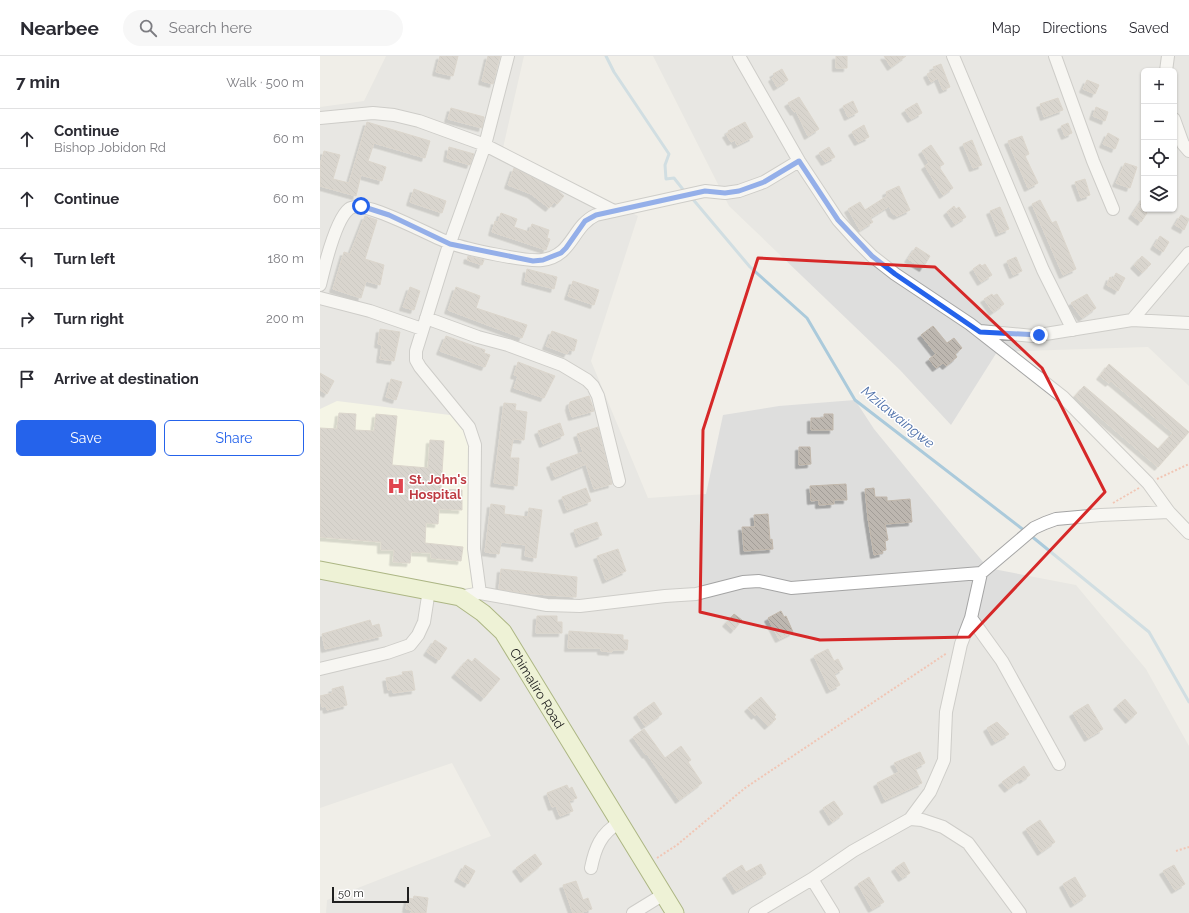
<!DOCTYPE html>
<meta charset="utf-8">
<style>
body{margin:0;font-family:Raleway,sans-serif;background:#f7f7f7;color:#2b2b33}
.controls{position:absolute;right:12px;top:12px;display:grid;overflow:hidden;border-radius:6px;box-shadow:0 1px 3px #0004}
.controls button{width:36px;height:36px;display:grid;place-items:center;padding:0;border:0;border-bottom:1px solid #e1e1e2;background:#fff;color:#2b2b33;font:20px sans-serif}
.scale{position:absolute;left:12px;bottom:10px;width:77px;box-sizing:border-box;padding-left:4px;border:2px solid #202020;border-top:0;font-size:11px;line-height:14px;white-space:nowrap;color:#202020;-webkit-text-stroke:3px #fff;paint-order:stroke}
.stop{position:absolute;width:12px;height:12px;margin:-9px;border:3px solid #2563eb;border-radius:50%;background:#fff}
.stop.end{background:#2563eb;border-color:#fff;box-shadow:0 1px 4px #0008}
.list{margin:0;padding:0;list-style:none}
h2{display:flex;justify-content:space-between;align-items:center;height:52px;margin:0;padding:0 16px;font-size:17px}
h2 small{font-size:13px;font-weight:400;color:#7c7c81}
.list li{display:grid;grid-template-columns:26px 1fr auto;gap:12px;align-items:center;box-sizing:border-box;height:60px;padding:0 16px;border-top:1px solid #e1e1e2}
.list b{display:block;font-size:15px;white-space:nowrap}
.list p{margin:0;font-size:13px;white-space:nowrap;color:#7c7c81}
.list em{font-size:13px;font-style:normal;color:#7c7c81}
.actions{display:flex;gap:8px;padding:12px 16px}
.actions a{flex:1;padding:9px 0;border:1px solid #2563eb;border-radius:6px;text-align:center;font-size:14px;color:#2563eb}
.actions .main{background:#2563eb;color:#fff}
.icon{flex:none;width:22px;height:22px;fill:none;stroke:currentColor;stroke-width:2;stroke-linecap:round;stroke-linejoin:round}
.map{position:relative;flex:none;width:869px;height:857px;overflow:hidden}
header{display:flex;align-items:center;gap:24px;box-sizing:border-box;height:56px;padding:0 20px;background:#fff;border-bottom:1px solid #e1e1e2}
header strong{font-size:19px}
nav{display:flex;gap:22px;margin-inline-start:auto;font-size:14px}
.search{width:280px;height:36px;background:#f7f7f7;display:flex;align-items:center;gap:10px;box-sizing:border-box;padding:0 14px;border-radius:22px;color:#7c7c81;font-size:15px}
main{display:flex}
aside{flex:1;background:#fff}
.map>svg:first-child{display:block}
</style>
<header>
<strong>Nearbee</strong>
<div class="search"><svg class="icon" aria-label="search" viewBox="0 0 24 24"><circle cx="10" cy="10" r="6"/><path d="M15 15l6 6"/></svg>Search here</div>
<nav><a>Map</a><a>Directions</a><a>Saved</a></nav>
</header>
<main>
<aside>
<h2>7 min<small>Walk · 500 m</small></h2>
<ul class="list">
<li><svg class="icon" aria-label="ahead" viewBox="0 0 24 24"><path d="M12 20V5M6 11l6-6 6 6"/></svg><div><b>Continue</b><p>Bishop Jobidon Rd</p></div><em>60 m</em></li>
<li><svg class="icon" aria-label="ahead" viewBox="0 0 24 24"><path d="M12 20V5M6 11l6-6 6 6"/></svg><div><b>Continue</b></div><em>60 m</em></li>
<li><svg class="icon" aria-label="left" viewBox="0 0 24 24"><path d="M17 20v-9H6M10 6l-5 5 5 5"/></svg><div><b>Turn left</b></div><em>180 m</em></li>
<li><svg class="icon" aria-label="right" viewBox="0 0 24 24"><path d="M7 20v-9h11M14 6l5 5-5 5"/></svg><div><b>Turn right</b></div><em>200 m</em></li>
<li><svg class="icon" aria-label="arrive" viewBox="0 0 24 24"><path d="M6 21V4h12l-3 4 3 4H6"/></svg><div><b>Arrive at destination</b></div></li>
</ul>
<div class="actions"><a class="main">Save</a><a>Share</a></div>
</aside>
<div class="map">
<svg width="869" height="857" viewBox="0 0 869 857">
<defs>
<pattern id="building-back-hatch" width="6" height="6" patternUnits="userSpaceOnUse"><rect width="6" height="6" fill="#bdb7b0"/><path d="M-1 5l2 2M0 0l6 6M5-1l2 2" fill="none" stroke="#a29d97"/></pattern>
<filter id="shadow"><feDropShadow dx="-3.5" dy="3.5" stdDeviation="0" flood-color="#0004"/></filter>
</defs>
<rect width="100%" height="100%" fill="#f0eee8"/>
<!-- residential -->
<path fill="#dededd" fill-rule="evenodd" d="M66,0H204L183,92L318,160L271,305L328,442L386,438L403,359L459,350L535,344L554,373L668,512L756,529L826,613L869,690V857H6L7,844L171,780L132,707L0,752V51L44,45Z
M333,0H869V330L828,291L677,296L631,369L580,314L409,150ZM824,15H854V153H824Z"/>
<!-- education -->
<path fill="#fafde4" d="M17,345L138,360L155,392L154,534L0,505V353Z"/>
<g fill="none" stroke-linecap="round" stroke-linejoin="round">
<!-- stream -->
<path stroke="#abcadb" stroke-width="3" d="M286,0L294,16L349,98L345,109L346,123L354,122L365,136
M371,141L430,211L487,262L535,344L705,475
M710,479L829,576L869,646"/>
</g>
<!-- building -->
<path fill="url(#building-back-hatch)" stroke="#c1b7ab" filter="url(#shadow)" d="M120,0H138L133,20L116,16Z
M168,0H180L173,28L162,25Z
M516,0H527V12H516Z
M564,0H586L571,11Z
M621,8L630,31L623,34L618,22L611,26L607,18L615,14L613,11Z
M462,13L468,24L457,31L452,22L455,20L453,18Z
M767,24L779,29L775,38L763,33Z
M479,41L499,73L488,80L476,55L474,56L468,47Z
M738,42L743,54L724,61L720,48Z
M533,45L538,56L528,61L523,50Z
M597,47L602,57L591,63L585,54Z
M776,51L788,56L785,65L773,60Z
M131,52L164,61L162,72L128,63Z
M47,66L110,85L105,102L54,87L48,105L66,111L62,125L41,119L36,140L0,130V109L4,95L20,99L13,123L29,127Z
M425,66L433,81L417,89L415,84L411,86L406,78L409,77L408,75Z
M748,67L752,77L745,80L741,70Z
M544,69L549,81L538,86L532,76Z
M788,77L799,83L795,93L783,88Z
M702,80L709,98L705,100L718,127L708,132L688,85Z
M652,84L662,109L653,112L643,88Z
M611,89L624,108L619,111L633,132L623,139L605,110L609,107L602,95Z
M129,91L154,98L150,109L127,102Z
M509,91L515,101L505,106L499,97Z
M805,107L817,111L810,132L796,127Z
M194,112L237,134L244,140L237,148L234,146L229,152L211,138L188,129Z
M765,123L770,139L761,142L755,126Z
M579,130L590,154L577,160L572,157L569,150L550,162L553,166L540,174L528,153L540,146L545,154L567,140L566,136Z
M94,133L126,145L122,157L90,146Z
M824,141V154L827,157L821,166L812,159Z
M720,144L732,167L736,165L756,213L743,219L712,148Z
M634,150L636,153L639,151L646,161L635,168L627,156Z
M680,151L689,173L679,177L670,155Z
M181,157L197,163L194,171L209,176L212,168L229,174L227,182L230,183L226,194L172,176L175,165L178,166Z
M861,159L869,163L864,174L855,169Z
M45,160L57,164L45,203L64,209L60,229L46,225L41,242L13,233L24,196L30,198Z
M840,180L849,186L843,196L834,190Z
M596,191L610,200L603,212L588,203Z
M148,200L164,204L162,209L147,204Z
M822,200L831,208L822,217L814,209Z
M696,201L702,215L693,219L687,205Z
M660,208L662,210L665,208L672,219L661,226L653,213Z
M207,213L237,221L234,233L205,225Z
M796,217L805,222L798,235L787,229L790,221L793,223Z
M253,225L279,234L274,249L248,240Z
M90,231L100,235L94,254L83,251Z
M136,231L160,240L156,252L207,269L202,282L128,254Z
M672,238L673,240L677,238L684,248L673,256L664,243Z
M767,238L776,252L762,262L751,247Z
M613,270L627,287L634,282L642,292L635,298L637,301L626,310L623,307L616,312L609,303L616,298L601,279Z
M60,273L80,276L74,305L60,303L62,289L58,288Z
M232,275L257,284L254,295L249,294L247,298L226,290Z
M126,280L165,294L164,297L170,299L165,311L120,295Z
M198,306L235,320L224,342L194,332L198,320L194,319Z
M789,308L869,376L838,411L755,340L764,330L838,393L853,377L791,325L789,327L780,320Z
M0,317L14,325L7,338L0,334Z
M71,323L82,326L76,344L66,341Z
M269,340L274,355L252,361L249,351L250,346Z
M184,347L196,348L195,354L207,356L204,384L193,383L190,402H199L197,430L174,427Z
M19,357L36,358L35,374L54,375L56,358L77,360L72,409L108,412L110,384L124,385L121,433L142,434V454L119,453L118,468L106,467L105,487L143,491L141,505L111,502V497L91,496L90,507L73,506L74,494H61V486L0,481V372L17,373Z
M504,358H513V374H491V362H504Z
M240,367L244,379L223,388L218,375Z
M278,371L292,428L274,433L266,408L235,421L230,408L263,396L257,378Z
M479,391H490L491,408L479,409Z
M526,428L527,444H514V448L499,449V444L491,445L490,430Z
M266,432L271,445L247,454L242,441Z
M554,432L555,441H567V445L590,443L592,466L565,468L568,484L565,485L566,494L562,495L563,497L554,499L548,462L545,433Z
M171,448L185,450L184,458L208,461L209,452L222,454L216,502L205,500L206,489L181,486L179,498L165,496Z
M448,458L450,484L452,483L453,493L424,495L422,471H435L434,459Z
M277,466L282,479L259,488L254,474Z
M298,493L306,515L286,524L277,500Z
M181,513L257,521L256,541L203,537L179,533Z
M461,555L464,561L466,560L473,576L459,583L448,562Z
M414,558L422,564L414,574L406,567Z
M217,560H237V566H242V577H216Z
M50,564L52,570L59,568L62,580L5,593L2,578Z
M249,575L303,579V584H308L307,594H292V596L281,595V592H248Z
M115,584L127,592L119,604L107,596Z
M508,593L514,605L518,603L523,613L514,618L520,629L510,634L494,600Z
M155,602L180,623L164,642L135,618L148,603L152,606Z
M92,615L95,634L73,637L72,633L68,634L66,622L83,619L82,616Z
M23,630L27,649L7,654L6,650L2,651L0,640L13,637L12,633Z
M441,641L456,659L454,661L456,663L448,670L437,658L435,660L428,652Z
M805,643L817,657L809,664L797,650Z
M334,646L342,658L325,670L317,658Z
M768,648L783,673L768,682L753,657Z
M677,666L689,678L675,686L667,672Z
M324,673L345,702L361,690L371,704L368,706L382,727L359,744L327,698L326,699L313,681Z
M600,696L605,707L595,712L602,727L565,744L557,727L579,716L574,707Z
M704,710L710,719L703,724L701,723L688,733L682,726Z
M247,729L249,733L252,731L257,742L249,745L253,755L240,760L236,750L232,751L227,737Z
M514,745L523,758L512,766L503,752Z
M720,764L735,786L721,796L706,773Z
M215,798L222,808L204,823L196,812Z
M584,806L590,817L582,822L575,812Z
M441,808L446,818L416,835L406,819L422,809L426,816Z
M145,809L155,815L148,828L138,822Z
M854,809L865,828L855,834L843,815Z
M549,821L564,846L552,853L538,828Z
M755,821L766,840L754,848L743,828Z
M256,825L263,844L268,842L272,853L260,857H253L243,829Z
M94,840L108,842L106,857H91L92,854L86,853L88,842L93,843Z"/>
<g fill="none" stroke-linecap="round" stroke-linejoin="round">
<!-- street casing -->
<g stroke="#a4a4a4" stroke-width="14">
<path id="street" d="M419,0L479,105L518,164L537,185L552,200L575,218L650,268L743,341L828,427L849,456L869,477
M633,0L723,214L753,274
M735,0L773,105L793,153
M846,15L848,0
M0,62L53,57L74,59L99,65L165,89L294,155
M854,63L863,88L869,95
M0,229C4,212 16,163 29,153C43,141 111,181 130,187C146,193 206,206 222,204C253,200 252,170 276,159L385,135L405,137L419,135L444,126L479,105
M0,242L50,255L102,273
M106,262L158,281L188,289L242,309L267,324L273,330L278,340L299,425
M812,264L869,197
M660,275L713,280L812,264L869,267
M160,537L154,493L155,389L149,371L100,311L96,304V295L127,195L165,89L188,0
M140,541L160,537L227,549L260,550L345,540L376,538L423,526L439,525L471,532L661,517L714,472L725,467L736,463L781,459L849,456
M651,562L682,605L739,708
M0,613L67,597L90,589L98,579L104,566L109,534
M590,763L610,736L624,704L626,656L641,588L651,562L661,517
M271,812C275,792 281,777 299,767
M492,823L513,857
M313,857L344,838
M435,857L492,823L533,795L590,763L602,764L623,771L648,787L700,857"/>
</g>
<!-- secondary casing -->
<g stroke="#5a720c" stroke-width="19">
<g id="secondary">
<path id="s1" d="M0,514L140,541L163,557L183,576L355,857"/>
</g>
</g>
<!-- path -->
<path stroke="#f19478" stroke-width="2" stroke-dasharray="2 2" stroke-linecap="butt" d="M837,423L869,408
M793,447L819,432
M856,795L869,791
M337,802L357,789L425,732L627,597"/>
<!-- street -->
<use href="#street" stroke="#fff" stroke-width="12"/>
<!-- secondary -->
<use href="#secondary" stroke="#ecf6c0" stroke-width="17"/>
</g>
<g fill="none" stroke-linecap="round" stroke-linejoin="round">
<!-- route -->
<path stroke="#2563eb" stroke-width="5" d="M41,150L69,159L130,188L213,205L223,204L241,197L246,192L265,165L276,159L385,135L405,137L419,135L444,126L479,105L518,164L552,200L575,218L660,276L719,279"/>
</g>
<!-- marked area -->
<path d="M0 0H869V857H0ZM438,202L615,211L722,312L785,436L649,581L500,584L380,556L383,374Z" fill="#f0eee8" fill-opacity=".55" fill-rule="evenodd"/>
<path fill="none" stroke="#d62828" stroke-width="3" stroke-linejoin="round" d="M438,202L615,211L722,312L785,436L649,581L500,584L380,556L383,374Z"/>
<!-- icons -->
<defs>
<g id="hospital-bare" transform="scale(1.38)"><path d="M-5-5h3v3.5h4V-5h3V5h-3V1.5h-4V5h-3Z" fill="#e0444e" stroke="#fff" stroke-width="2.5" paint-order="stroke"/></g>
</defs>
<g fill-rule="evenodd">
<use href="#hospital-bare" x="76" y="430"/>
</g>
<g text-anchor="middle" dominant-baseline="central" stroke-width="3" stroke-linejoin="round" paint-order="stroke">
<!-- health labels -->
<g font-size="13" font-weight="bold" fill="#be3a42" stroke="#fff" text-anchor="start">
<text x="89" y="423">St. John's<tspan x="89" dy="15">Hospital</tspan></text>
</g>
<!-- street labels -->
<g font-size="13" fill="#202020" stroke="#fff">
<text stroke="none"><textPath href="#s1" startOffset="264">Chimaliro Road</textPath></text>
</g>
<!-- water labels -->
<g font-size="14" font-style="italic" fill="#5273ab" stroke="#fff">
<text transform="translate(578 361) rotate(39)">Mzilawaingwe</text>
</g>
</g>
</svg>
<div class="controls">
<button>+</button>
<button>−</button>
<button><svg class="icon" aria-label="locate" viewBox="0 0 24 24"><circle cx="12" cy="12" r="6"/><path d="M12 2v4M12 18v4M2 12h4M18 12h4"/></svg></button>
<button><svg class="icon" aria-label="layers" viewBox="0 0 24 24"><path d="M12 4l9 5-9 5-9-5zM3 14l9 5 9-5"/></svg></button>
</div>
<div class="scale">50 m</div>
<div class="stop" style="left:41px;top:150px"></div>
<div class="stop end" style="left:719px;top:279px"></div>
</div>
</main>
